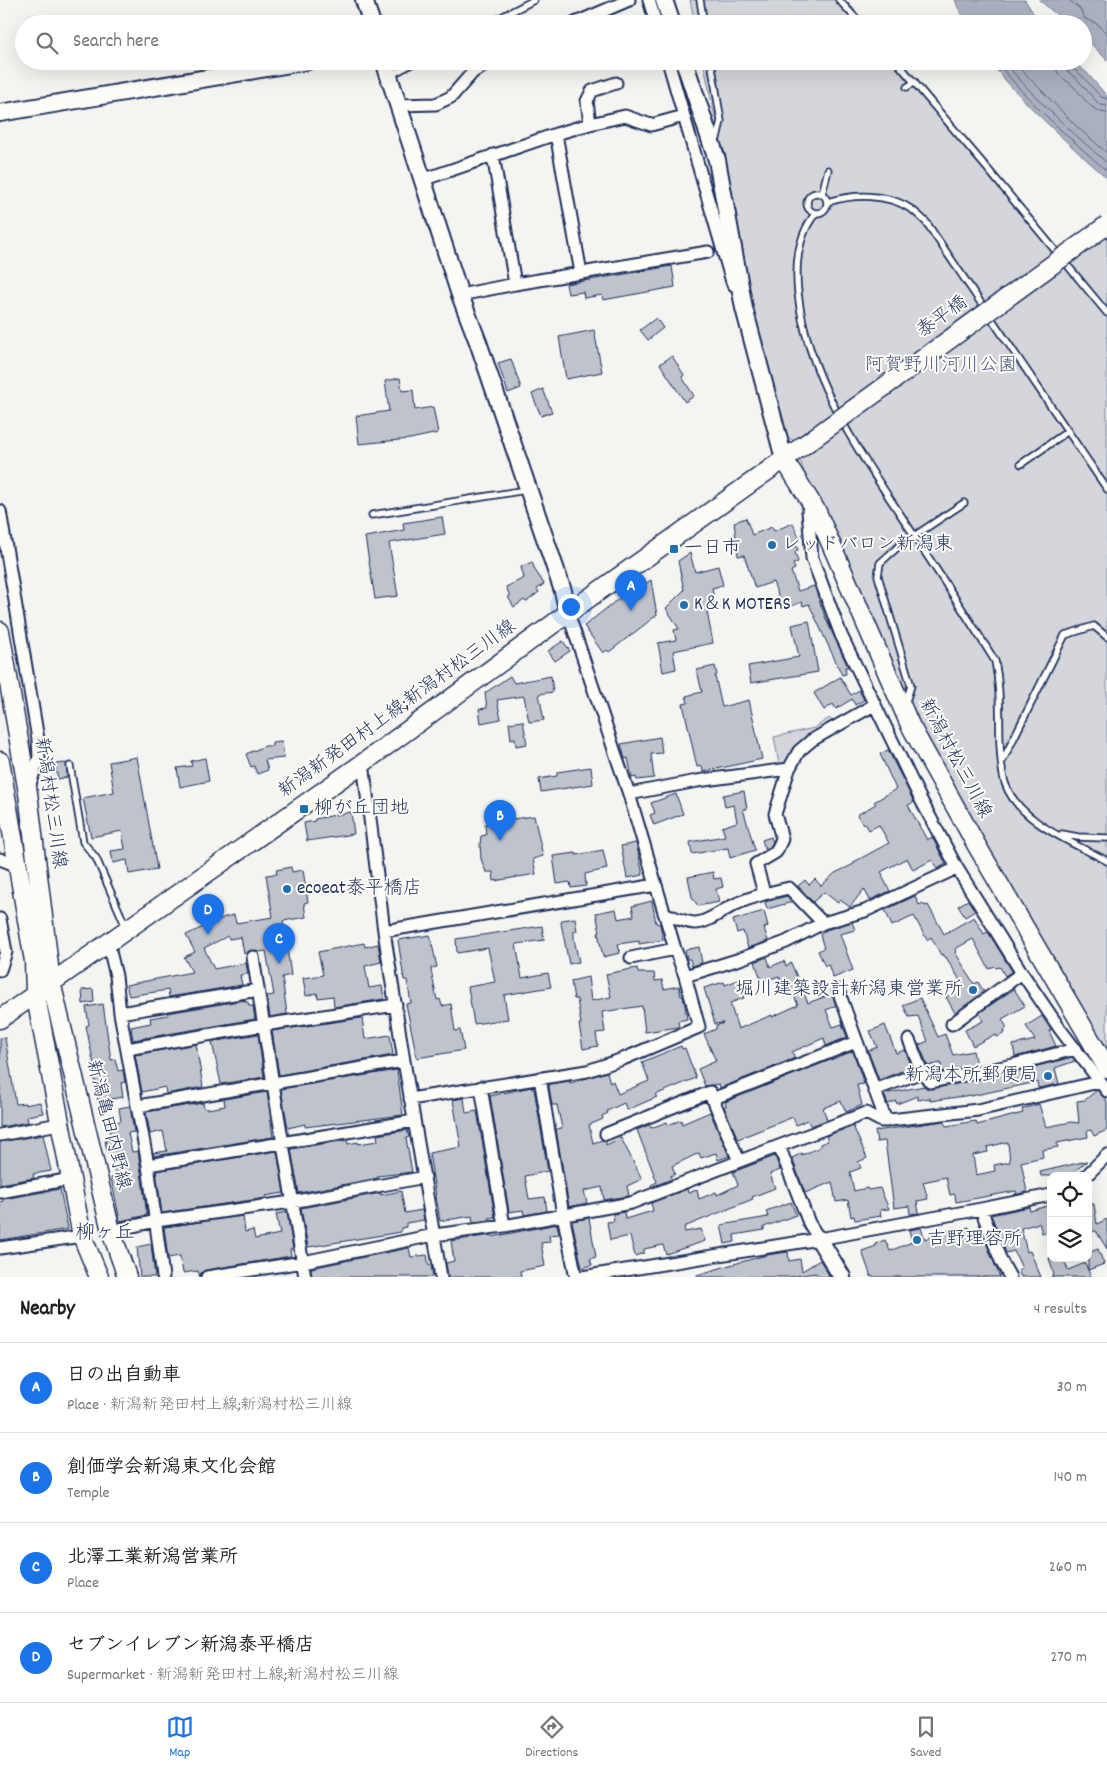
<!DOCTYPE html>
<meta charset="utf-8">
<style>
body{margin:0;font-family:Dekko,"Klee One",sans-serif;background:#f6f6f6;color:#202124}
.controls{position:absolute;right:15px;bottom:15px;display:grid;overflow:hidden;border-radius:10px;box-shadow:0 5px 20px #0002}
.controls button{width:45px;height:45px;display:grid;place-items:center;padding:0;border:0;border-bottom:1px solid #e0e0e0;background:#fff;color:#202124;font:25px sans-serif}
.you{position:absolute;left:570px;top:606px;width:18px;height:18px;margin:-12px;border:4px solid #fff;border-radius:50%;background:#1a73e8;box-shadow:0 0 0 8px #1a73e833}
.badge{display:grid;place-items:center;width:32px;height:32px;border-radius:50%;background:#1a73e8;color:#fff;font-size:16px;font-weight:700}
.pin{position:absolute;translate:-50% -41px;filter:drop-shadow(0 1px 2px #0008)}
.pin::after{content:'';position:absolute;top:26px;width:18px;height:15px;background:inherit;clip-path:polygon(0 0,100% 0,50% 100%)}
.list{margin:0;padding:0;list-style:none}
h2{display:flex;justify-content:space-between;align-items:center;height:65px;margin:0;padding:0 20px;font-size:21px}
h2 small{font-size:16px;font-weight:400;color:#757577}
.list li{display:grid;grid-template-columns:32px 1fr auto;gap:15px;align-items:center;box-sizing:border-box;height:90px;padding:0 20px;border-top:1px solid #e0e0e0}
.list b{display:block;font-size:19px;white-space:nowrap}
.list p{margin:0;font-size:16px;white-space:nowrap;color:#757577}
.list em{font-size:16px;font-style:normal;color:#757577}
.icon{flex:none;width:28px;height:28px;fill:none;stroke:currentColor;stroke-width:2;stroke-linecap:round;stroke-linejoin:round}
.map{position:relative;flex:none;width:1107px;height:1277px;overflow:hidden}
.search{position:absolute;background:#fff;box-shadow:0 5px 20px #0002;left:15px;right:15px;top:15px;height:55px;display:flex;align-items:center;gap:12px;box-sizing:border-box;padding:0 18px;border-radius:28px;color:#757577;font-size:19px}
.sheet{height:425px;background:#fff}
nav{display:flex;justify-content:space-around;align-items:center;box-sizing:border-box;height:70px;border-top:1px solid #e0e0e0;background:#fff;font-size:14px;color:#757577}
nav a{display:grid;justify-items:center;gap:2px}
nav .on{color:#1a73e8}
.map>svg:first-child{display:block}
</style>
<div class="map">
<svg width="1107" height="1277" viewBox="0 0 1107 1277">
<rect width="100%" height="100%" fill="#f4f4f1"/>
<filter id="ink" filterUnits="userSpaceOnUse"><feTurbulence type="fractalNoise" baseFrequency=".02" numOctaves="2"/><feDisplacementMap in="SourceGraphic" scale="10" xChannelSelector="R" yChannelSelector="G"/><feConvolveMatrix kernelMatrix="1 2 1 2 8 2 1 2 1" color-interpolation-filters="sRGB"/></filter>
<g filter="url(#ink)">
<!-- green -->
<path fill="#d4d6db" stroke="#78829c" d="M690,0H845L868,24H695Z
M703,61H901L1061,251L1107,218V1057L913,718L823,511L804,472L794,441L789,438L780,413L749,300L744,256L734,203L711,120L715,118Z
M829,718L833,722C815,732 796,744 786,763L779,764L774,737L814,728Z"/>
<!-- water -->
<path fill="#aab0bf" stroke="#717c98" d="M955,0H1025L1040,24H965Z
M1039,0H1107V60L1083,36V24H1068Z
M989,61H1072L1086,72L1107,96V178C1065,141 1024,104 989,61Z"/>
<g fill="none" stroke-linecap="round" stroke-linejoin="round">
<!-- shore -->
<path stroke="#546385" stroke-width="1" d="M1069,0L1080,9L1085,19L1096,23L1107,34
M996,61C1028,102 1068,137 1107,171
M1004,61C1034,99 1071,131 1107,163
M1013,61L1075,125L1107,153
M1055,61C1056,66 1056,69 1058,73C1062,79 1069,82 1073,86C1084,97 1090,112 1107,113
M1063,61L1066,70L1078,80L1097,102L1101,105L1107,106
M1069,61L1071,67L1082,76L1101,97L1107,99"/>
</g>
<!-- building -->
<path fill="#bfc3cc" stroke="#1b2f5e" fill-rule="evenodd" d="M672,266L675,287L603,300L602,295L584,298L583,292L568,294L566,284Z
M656,318L663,328L648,340L640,330Z
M594,330L602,372L566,379L559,337Z
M672,356L684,375L682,377L694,396L685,402L660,364Z
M511,359L521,388L508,393L498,363Z
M400,378L402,391L413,390L415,410L433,407L438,433L410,439L359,444L356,416L389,411L385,381Z
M543,389L552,412L541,416L532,394Z
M442,517L445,534L389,543L398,596L375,599L365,537L404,530L403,523Z
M746,518L752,535L772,527L774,531L793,523L800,540L795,542L798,550L795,552L798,562L793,564L795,569L791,571L798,591L814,586L826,619L848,667H845L846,674L842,675L809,604L803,606L802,602L783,609L773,582L755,588L744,555L738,556L734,522Z
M690,553L695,572L718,566L723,585L712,588L716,610L707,612L713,643L673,651L676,669L663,672L658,643L676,640L674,630L679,629L666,608L684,590L678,561Z
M532,562L535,570L544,584L537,589L539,592L526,602L524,600L514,607L508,597L510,596L506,587L524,578L521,567Z
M651,580L657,615L609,652L607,650L603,653L584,626L630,590L632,593Z
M809,621L818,672L751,683L748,666L799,657L792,625Z
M563,641L570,651L555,661L548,651Z
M715,666L717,675L715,676L722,707L749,700L762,759L703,772L702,766L697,767L683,704L688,703L686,696L702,692L697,670Z
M510,676L514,683L551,676L553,692L539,694L544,720L529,722L524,696L497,700L501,719L481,723L479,709L487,708L485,693Z
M840,677L851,695L859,690L864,700L855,705L852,699L836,709L833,704L824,710L814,693Z
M523,721L527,744L516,746L515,738L511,739L509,723Z
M660,737L662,753L651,754L654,778L637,780L636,777L632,778L628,758L625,759L621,744Z
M282,741L284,758L265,760L268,770L257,774L254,766L251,767L246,754L265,746H272V742Z
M888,750L914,802L908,805L927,840L932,837L946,864L937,869L932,860L913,870L907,858L881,872L883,875L882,876L890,891L870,900L864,889L850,907L840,900L838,903L824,892L813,902L798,886L805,880L809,885L815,879L821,886L835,873L854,864V862L889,843L879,825L869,830L865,823L863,824L857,815L876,804L874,802L896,789L880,754Z
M137,757L157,869L129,874L127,860L113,863L111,851L125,849L122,831L91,837L83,798L114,792L109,762Z
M205,758L209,781L180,787L177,768L192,766L191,761Z
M66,763L67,777L58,779L55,764Z
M591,767L593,784L541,792L539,779L557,776V772Z
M744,791L747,809H743L755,850L730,858L728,848L692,854L690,842L725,836L722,827L737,822L734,805L725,807L723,795Z
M676,794L683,814L654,825L650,815L655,813L651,803Z
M351,812L354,834L307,841L304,823L315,821V819Z
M512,816L513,819L534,816L543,856L533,859L536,874L494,881L493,872H486L481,859L480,844L481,836L486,835L485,824H493L492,820Z
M771,837L773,842L770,847L765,849L762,840Z
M636,843L643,875L627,878L621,846Z
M603,850L607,869L585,874L586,886L571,888L570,882L557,884L553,856L576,853V855Z
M291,867L292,872L303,870L308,902L304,903L306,917L283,921L291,975L282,977L287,1014L270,1017L267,996L274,995L266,951L259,952L251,950L244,954L241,937L229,939L228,936L204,948L214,969L246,963L248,974L240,975L242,985L169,997L168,990L129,996L126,985L192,972L184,957L195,952L186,935L225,917L234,915L236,923L273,917L266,875L277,874L276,870Z
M713,872L714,879L721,878L723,887L716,889L719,902L698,906L692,897L688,877Z
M787,896L792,902L767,909L765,902Z
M915,896L919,905L923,903L925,906L928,905L944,934L974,917L984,934L988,932L1012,971L1005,976L1000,967L996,968L994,966L989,969L973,939L955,949L956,952H955L974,984L978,982L984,992L955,1013L946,997L964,987L946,957L945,958L943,954L941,955L931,937L927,940L914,916L892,926L885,910Z
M968,900L975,911L965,917L958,906Z
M652,901L656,923L660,924L663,940L639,944V941L618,944L620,953L603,957L598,933H600L596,913L616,909L618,919L634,916L632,906Z
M764,911L768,926L764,928L768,941L748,948L743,931L737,933L733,920Z
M575,918L577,931H574V939L579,962L569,964L561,923L562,920Z
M852,922L855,930L840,934L853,970L833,978L828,964L825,966L818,951L824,948L820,935L826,930Z
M542,926L544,940L516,944L522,978L548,973L551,987L504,995L508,1019L474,1024L468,987L495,982L488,948L457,953L456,939Z
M430,935L437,967L431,968V970L437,1000L440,999L442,1006L451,1004L455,1031L460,1030L464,1050L417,1058L406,1004L411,1003L407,980H404L398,940Z
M364,943L365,947L378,944L381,962L365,966L369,988L382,986L384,999L334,1007L333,996L318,998L317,993L306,996L303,978L323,975L318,952Z
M699,947L702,963L692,966L690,959H687L685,950Z
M767,957L770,967L784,961L786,966L791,963L808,1003L832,994L836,1006L826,1010L833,1027L842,1024L847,1037L826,1046L824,1038L792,1052L795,1058L720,1088L719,1084L705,1086L698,1069L716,1061L704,1034L716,1029V1026L723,1023L715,1024L704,988L724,982L725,985L738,980L744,998L730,1003L738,1029L772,1015V1017L798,1005L791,989L785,992L779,976L762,982L755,962Z
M637,968L638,973H654L655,981L662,980L664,989L679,986L681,996H683L685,1006L687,1019L678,1021L679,1027L645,1032L642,1006L602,1012L605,1032L596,1033L598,1046L583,1049L579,1024H581L577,999H574L571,981L588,977L591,1001L611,997L606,974Z
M93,989L94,1002L83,1004L82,990Z
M1014,989L1025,1006L1002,1019L1007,1028L1004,1030L1005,1033L997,1037L996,1035L990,1037L973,1046L965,1030L983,1021L979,1013Z
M920,998L938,1037L945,1034L953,1055L973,1051L976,1065L942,1072L941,1063L928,1066L919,1045L928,1041L918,1016L909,1017L903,1005Z
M245,1000V1002H248L249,1006H253L255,1019L133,1040L131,1027L151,1023L150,1018L168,1015L167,1013Z
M103,1004L111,1060L115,1059L118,1071L123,1070L125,1082L121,1083L123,1097L98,1101L94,1075H96L86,1026L89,1025L86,1007Z
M1042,1016L1051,1030L1049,1031L1056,1046L1015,1057L1013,1045L1035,1040L1026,1026Z
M362,1018L365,1039L390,1035L393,1055L279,1075L272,1031Z
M885,1025L896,1053L905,1050L912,1067L879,1080L868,1051L877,1047L870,1031Z
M258,1034L264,1077L221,1084L212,1042Z
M0,1038H5L16,1104L25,1103V1105L40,1102L43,1113L27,1116L28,1122L0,1127Z
M196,1044L203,1087L166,1094L165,1087L142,1092L135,1055Z
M681,1046L682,1049L685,1048L696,1078L655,1095L657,1097L627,1110L624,1103L607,1111L608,1113L602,1116L603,1119L589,1125L593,1143L602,1140L606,1141V1145L621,1138L642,1179L627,1186L629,1196L604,1200L602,1187L584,1191L587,1203L569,1207L556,1129L562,1128L557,1105H552L549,1087L550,1084L570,1081V1083L607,1072L610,1083L613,1081L618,1094L649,1081L642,1062Z
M853,1051L864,1084L857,1085L862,1105L846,1112L841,1101L823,1108L827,1120L811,1126L807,1120L796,1125L793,1117L738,1139L724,1107L726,1106L725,1102Z
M1072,1057L1075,1061L1055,1068L1059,1084L1038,1088L1037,1082L971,1096V1095L930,1101V1098L918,1100L917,1096L897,1104L896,1101L888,1104L884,1094L924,1086L932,1089L1014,1072Z
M397,1070L403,1115L305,1127V1124L288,1128L281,1089Z
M531,1087L532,1089H534L548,1171L525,1176L529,1199L545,1197L547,1211L524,1215L523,1210L509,1212L490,1096Z
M1097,1090L1107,1101V1130L1094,1136L1091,1130L1087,1131L1088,1137L1057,1143L1058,1147L1042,1150L1043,1157L1021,1162L1027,1192L1014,1195L1017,1193L1016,1191L956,1202L955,1194L950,1195L946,1177L923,1182L928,1199L917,1201L919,1213L910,1214L909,1206L894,1208L885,1141L877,1142L875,1131L944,1121L945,1125L947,1126L976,1121L977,1125L1023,1113L1022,1109L1039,1104L1046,1127L1071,1122L1079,1123L1077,1101L1085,1100ZM1008,1142L1010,1162L994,1165L995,1171L976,1175L973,1155L988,1152L987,1147Z
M267,1092L273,1137L154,1156L153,1153L167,1151L163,1131L150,1134L146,1112L203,1103L204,1108L207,1109L225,1106L224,1099Z
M464,1098L466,1113L477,1111L495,1217L489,1218L490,1220L473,1222L472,1216L440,1221L429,1153L461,1147L453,1100Z
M130,1106L134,1132L128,1133L132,1152L138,1151L147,1215L120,1221L111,1178L115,1177L113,1161H111L110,1152H107L105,1139L111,1138L108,1123L121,1121L119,1108Z
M710,1112L729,1156L718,1160L716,1153L701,1158L699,1153L672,1166L675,1174L670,1176L672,1179L651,1187V1185L657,1182L637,1130L649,1125L651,1128L667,1122L668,1125L681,1120L682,1124Z
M853,1126L867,1158L858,1162L861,1168L850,1172L854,1191L867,1188L868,1190L880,1188L889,1209L880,1210L881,1216L855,1220L854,1216L851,1217L848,1200L836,1202L832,1182L805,1193L792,1158L802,1153V1155L820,1147V1144L828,1141L826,1136Z
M407,1130L409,1137L406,1138L412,1172L378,1176V1178L299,1193L291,1149L347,1140L348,1144L358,1142V1144L378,1141L377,1135Z
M43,1135L51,1171L33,1174L34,1178L0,1184V1142Z
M277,1151L284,1193L265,1196L266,1198L162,1213L156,1171Z
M775,1156L780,1170L770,1174L775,1188L752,1197L753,1199L684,1227L685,1232L701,1229L705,1241L666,1254L663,1245L644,1249V1253L635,1256L630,1236L610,1240L607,1222L614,1221L613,1214L624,1212L625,1219L653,1211L651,1203L687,1189L688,1193L697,1190L699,1199L716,1192L717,1195L738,1185L733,1172Z
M1087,1161L1069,1176H1041L1040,1172Z
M60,1189L68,1229L0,1240V1202L3,1201V1199Z
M401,1191L405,1213L422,1210L424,1220L406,1223V1227L401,1228V1232L308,1247L301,1208L381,1193V1195Z
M791,1202L796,1215L764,1227V1230L734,1235L735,1242L725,1244L721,1225L768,1217L766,1211Z
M1088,1204H1094L1097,1224L1107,1219V1249L1096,1231L1088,1232Z
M1047,1206L1051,1219V1230L1042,1233L1039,1223L1021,1228L1027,1252L1030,1251L1041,1277H1021L1018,1270L1022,1268L1014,1251L1006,1253L991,1215L1029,1207L1030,1211Z
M287,1212L293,1249H290L291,1256L206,1270L202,1272L200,1277L198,1271L183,1273L180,1256L168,1258L164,1227L243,1216L245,1232L253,1230L255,1239L280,1234L276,1214Z
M589,1218L596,1257L590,1259L592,1265L582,1268L572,1221Z
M557,1224L559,1234L549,1235L550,1242L541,1243L545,1266L520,1271L521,1277H448L446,1263L454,1261L451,1241L492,1235V1237Z
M969,1227L970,1231L980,1228L1000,1277H871L862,1251L876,1246L875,1244L885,1240L890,1251L912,1242L909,1230L921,1228L925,1239L955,1228L956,1231Z
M151,1244L155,1277H140L137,1247Z
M409,1248L411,1257L427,1255L429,1266L431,1265L433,1277H312L311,1268Z
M1098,1249L1104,1264L1088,1270V1253Z
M788,1252L789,1261L800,1259L802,1271L820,1260L830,1277H819L816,1273L789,1277H697V1275L730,1265L767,1255Z
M1049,1258H1063L1068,1270L1085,1263L1091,1277H1051L1054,1275Z"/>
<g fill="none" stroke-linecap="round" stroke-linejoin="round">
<!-- lane casing -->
<g stroke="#1b2f5e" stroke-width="9">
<path id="lane" d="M700,0L704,24
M839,0L861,24
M488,24L534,0
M711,61L721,121L717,138L713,140
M896,61L986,167L1107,313
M391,75L417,61
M907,87L915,82
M807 203a10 10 0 1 1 20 0a10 10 0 1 1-20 0Z
M822,194L828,170
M828,202C854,194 887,193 911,209C916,212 921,218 926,222L1107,489
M815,214C797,237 795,265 798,293C808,385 866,461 915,537C942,578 969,619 995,661C1001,690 999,716 1000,745C1001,758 1001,771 1005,783C1018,822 1074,843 1107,861
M1021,464L1068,431
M372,515L526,490
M905,704L911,686L878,576L880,563L899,546L964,503
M1003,760L1065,635L1094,626L1107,637
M70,766L83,842L96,858L126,927
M1062,834L1078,837L1107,838"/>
</g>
<!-- street casing -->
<g stroke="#1b2f5e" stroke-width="15">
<path id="street" d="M649,0L656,24
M573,24L629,0
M668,61L732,282L734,285
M398,105L436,104L451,97L473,72L493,61
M590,124L625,116L651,125L684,116
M556,134L590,124L587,101L592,91L616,83
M493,155L515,284
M422,180L556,134L581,273
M460,295L515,284L708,252
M810,500L808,511L812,558L841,635L920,798L957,868L1022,973L1060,1029L1107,1091
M0,511L38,739L39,757L29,787
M363,763L384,931L404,1061L441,1277
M629,794L697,781L789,769L799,751L812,740L874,705
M0,859L18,866
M764,893L756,864L776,852L782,839L775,814L789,769
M664,913C674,917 683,922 694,923C707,924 724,909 736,904C753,896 771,892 789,888L823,923
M0,919L6,952L0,970
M384,931L656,885
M108,943L116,976L120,1013L148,1165L163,1277
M253,957L273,1084L305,1277
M631,958L675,949
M685,976L740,959L786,942L823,923L865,911L957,868
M838,990L886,1121
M120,1013L258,990
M952,1024L1022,973
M127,1049L264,1025L396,1005
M921,1070L930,1082L1013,1065L1075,1049
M540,1078L563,1215L576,1277
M481,1087L504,1226
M874,1090L914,1075L921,1070L909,1040
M410,1099L587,1071L623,1059L699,1027L685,976L675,949L629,794L568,613
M712,1099L856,1042
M138,1106L404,1061
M606,1134L710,1092L739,1161
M0,1135L59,1124
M779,1146L866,1113L881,1121L978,1110L1099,1082
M148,1165L414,1121
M1086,1176L1107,1155
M0,1192L71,1179
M981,1209L1001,1261L1010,1277
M111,1231L156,1221L292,1202L425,1177
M0,1248L82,1236
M207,1277L303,1262L434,1235L504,1226L631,1203L779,1146L809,1223L819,1239
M582,1277L819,1239L981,1209L1051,1195"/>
</g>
<!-- secondary casing -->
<g stroke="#1b2f5e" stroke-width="20">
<path id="secondary" d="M364,0L372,24
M664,0L672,24
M384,61L460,295L478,342L563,591L568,613
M684,61L717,160L744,308L784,459
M0,113L308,61
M819,1239L842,1277"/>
</g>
<!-- primary casing -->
<g stroke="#1b2f5e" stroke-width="21">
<path id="primary" d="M784,459L817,512L910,725L977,846L1107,1068
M0,631L28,793L51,982L111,1231L127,1277
M0,761L34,961L35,993L42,1028L78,1216L82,1236L99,1277
M0,1019L363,763L568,613L804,445"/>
</g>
<!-- lane -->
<use href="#lane" stroke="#fdfcf7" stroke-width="5.5"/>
<!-- street -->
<use href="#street" stroke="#fdfcf7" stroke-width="11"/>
<!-- secondary -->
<use href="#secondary" stroke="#fdfcf7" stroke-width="16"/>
<!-- primary -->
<use href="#primary" stroke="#fdfcf7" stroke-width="18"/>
<!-- primary-bridge casing -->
<g stroke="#1b2f5e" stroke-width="21" stroke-linecap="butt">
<path id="primary-bridge" d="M804,445L1107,225"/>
</g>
<!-- primary-bridge -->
<use href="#primary-bridge" stroke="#fdfcf7" stroke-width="18"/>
</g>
</g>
<!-- markers -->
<g fill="#1f6fb2" stroke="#fdfcf7" stroke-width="2">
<circle cx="772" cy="545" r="5"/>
<rect x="669" y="544" width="10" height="10" rx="2.5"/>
<circle cx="684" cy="605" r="5"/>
<rect x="299" y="804" width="10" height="10" rx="2.5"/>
<circle cx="287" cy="889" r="5"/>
<circle cx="973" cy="990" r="5"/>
<circle cx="1048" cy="1076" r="5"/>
<circle cx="917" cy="1240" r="5"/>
</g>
<g text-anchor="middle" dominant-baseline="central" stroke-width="4" stroke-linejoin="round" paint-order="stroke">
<!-- street labels -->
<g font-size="19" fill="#1b2f5e" stroke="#fdfcf7">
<text transform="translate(943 318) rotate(-36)">泰平橋</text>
<text transform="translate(398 710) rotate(-36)">新潟新発田村上線;新潟村松三川線</text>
<text transform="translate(954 759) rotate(62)">新潟村松三川線</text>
<text transform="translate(49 803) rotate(82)">新潟村松三川線</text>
<text transform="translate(107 1125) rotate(76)">新潟亀田内野線</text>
</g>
<!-- park labels -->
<g font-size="19" fill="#49597d" stroke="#fdfcf7">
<text x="941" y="366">阿賀野川河川公園</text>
</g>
<!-- poi labels -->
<g font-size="19" fill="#1b2f5e" stroke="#fdfcf7" text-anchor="start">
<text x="782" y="545">レッドバロン新潟東</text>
<text x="684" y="549">一日市</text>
<text x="694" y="605">K＆K MOTERS</text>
<text x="314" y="809">柳が丘団地</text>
<text x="297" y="889">ecoeat泰平橋店</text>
<text x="963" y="990" text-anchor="end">堀川建築設計新潟東営業所</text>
<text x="1038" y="1076" text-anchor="end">新潟本所郵便局</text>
<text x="927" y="1240">吉野理容所</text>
</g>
<!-- neighbourhood labels -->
<g font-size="20" fill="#1b2f5e" stroke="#fdfcf7">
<text x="105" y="1234">柳ヶ丘</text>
</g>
</g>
</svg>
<div class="controls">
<button><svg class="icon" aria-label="locate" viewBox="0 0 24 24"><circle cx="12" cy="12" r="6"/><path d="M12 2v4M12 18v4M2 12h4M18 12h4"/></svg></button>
<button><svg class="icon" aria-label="layers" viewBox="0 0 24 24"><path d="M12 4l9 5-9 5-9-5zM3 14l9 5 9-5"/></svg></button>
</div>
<div class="you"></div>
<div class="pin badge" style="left:631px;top:611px">A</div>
<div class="pin badge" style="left:500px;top:841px">B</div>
<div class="pin badge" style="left:279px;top:964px">C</div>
<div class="pin badge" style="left:208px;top:935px">D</div>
<div class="search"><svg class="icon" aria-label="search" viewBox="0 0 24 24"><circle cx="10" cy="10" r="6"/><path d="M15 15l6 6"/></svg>Search here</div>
</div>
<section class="sheet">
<h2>Nearby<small>4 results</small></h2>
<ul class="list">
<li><span class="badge">A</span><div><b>日の出自動車</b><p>Place · 新潟新発田村上線;新潟村松三川線</p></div><em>30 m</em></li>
<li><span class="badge">B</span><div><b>創価学会新潟東文化会館</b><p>Temple</p></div><em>140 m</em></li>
<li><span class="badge">C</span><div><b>北澤工業新潟営業所</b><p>Place</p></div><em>260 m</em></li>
<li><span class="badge">D</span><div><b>セブンイレブン新潟泰平橋店</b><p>Supermarket · 新潟新発田村上線;新潟村松三川線</p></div><em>270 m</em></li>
</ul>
</section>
<nav>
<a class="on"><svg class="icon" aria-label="map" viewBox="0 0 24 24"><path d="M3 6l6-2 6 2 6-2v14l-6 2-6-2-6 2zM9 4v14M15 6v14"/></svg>Map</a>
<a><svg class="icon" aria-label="directions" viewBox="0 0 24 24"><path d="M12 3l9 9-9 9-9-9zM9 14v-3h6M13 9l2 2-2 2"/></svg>Directions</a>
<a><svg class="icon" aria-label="saved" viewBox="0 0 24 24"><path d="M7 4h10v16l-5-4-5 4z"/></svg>Saved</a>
</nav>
